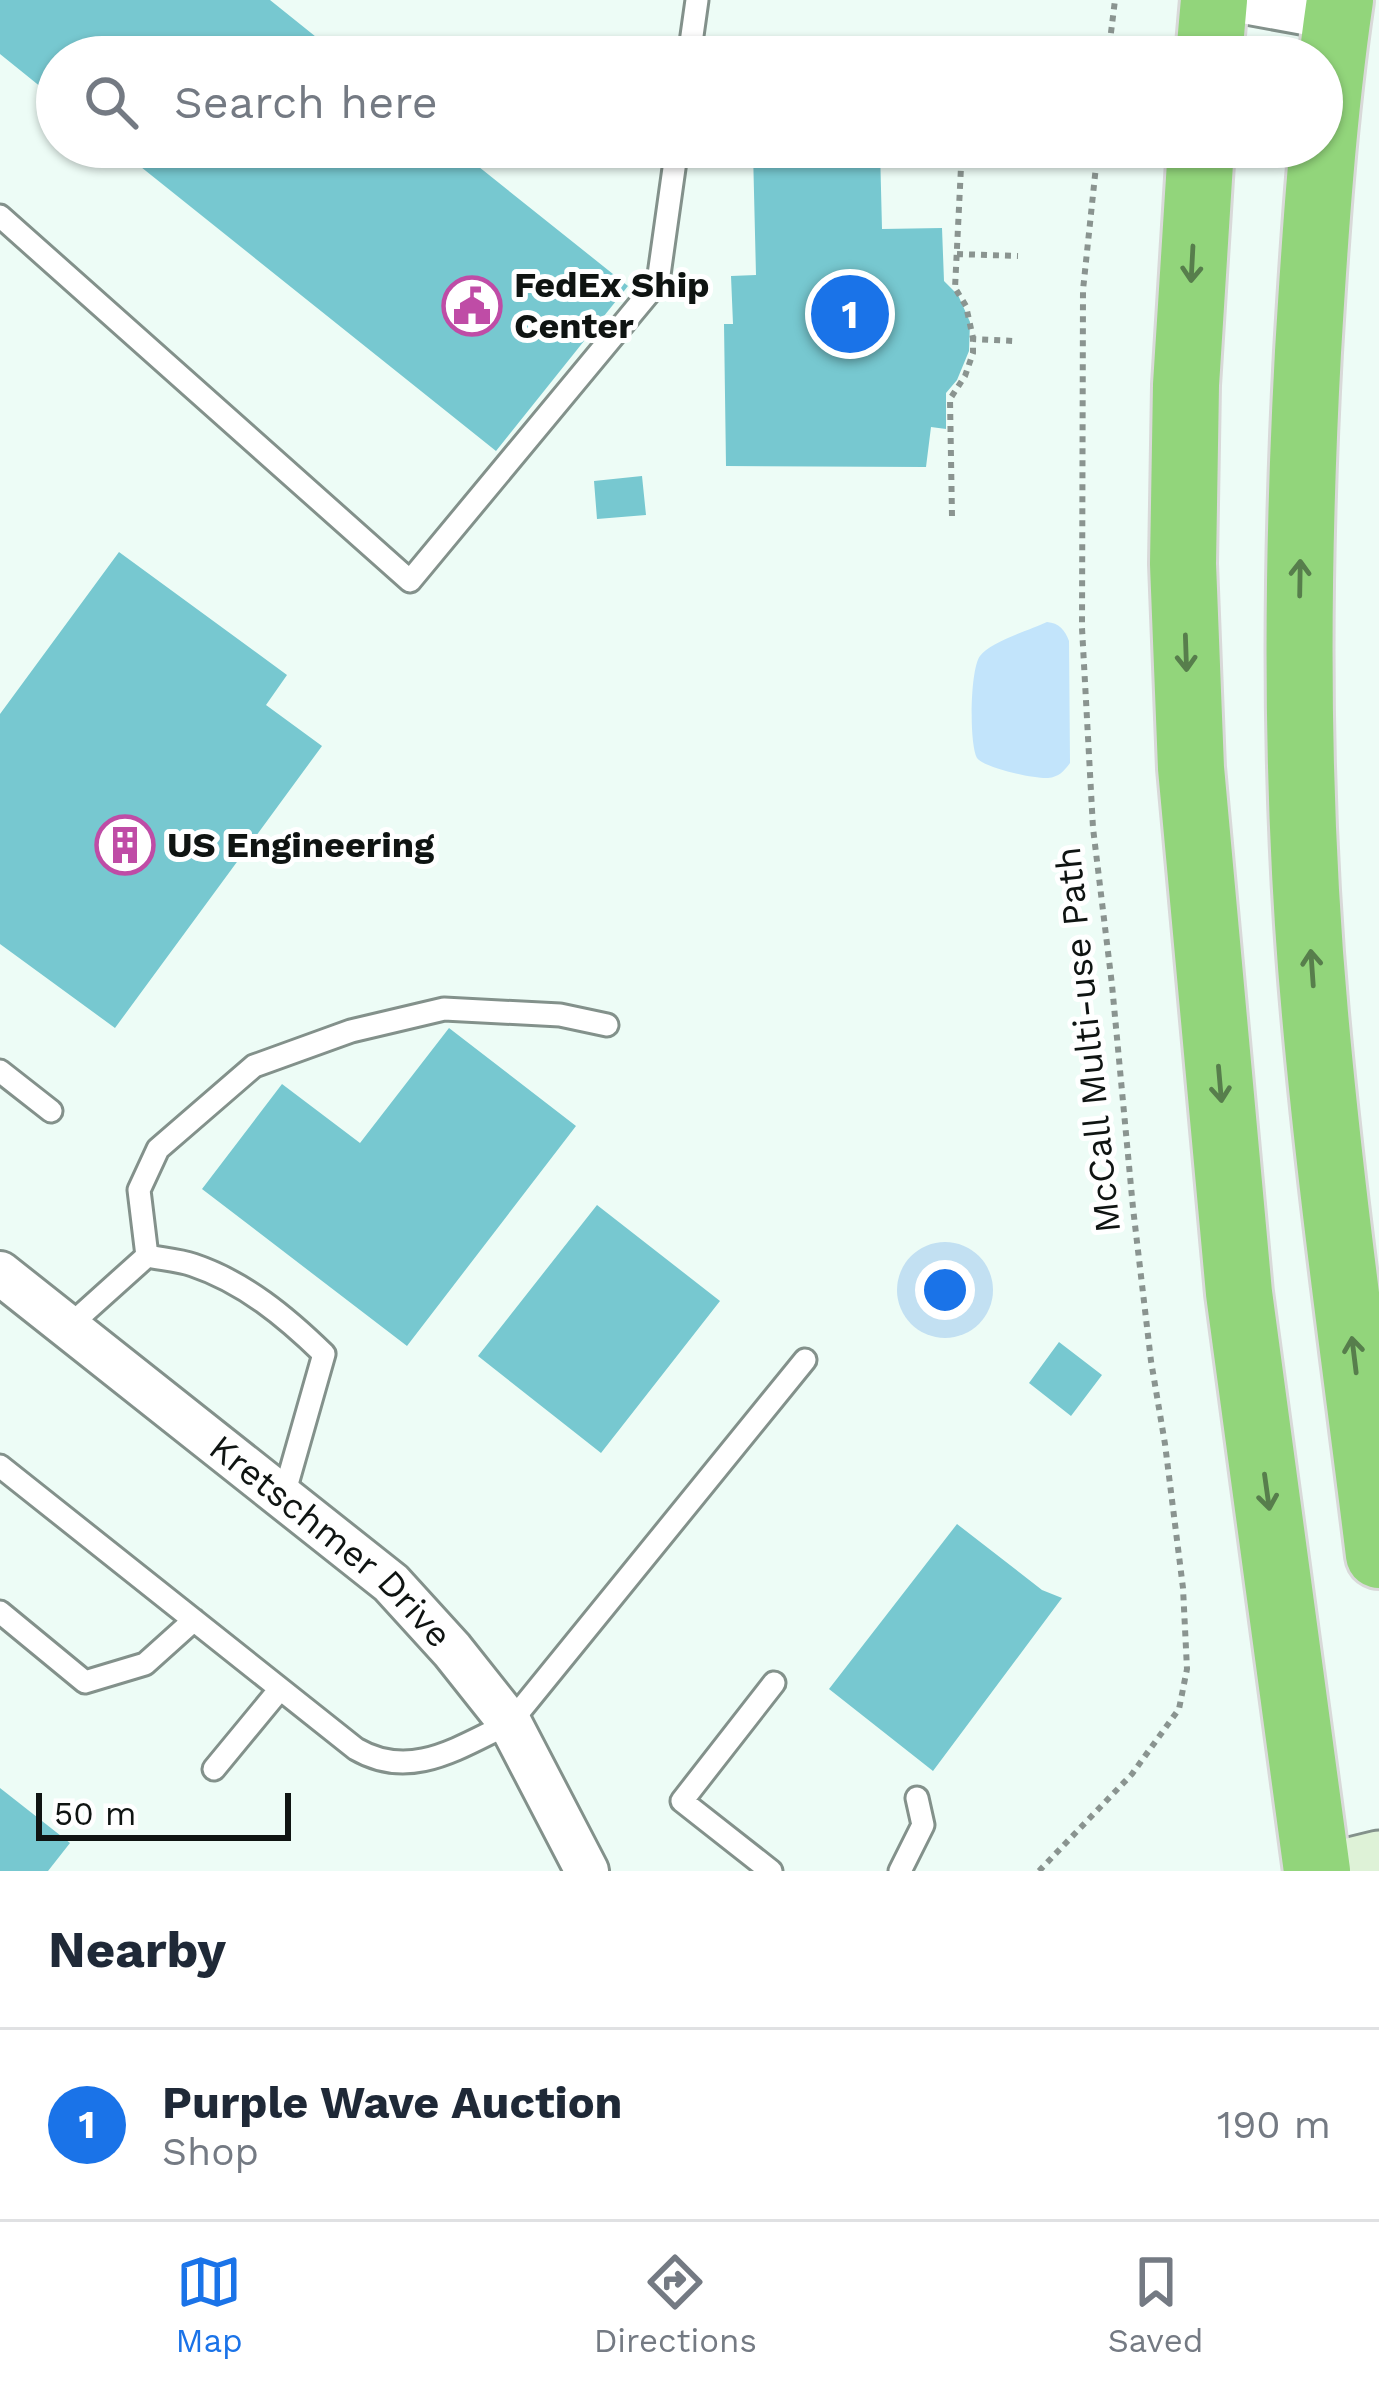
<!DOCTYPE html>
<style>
body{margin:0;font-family:"Work Sans",sans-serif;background:#f2f2f3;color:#1f2937}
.scale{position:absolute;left:36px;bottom:30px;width:255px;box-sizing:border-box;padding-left:12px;border:6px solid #0f1412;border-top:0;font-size:33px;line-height:42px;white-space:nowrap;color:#0f1412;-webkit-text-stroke:9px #fff;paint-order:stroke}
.you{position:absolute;left:945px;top:1290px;width:42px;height:42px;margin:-30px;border:9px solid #fff;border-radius:50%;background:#1a73e8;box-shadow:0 0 0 18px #1a73e833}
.badge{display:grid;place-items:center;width:78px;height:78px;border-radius:50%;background:#1a73e8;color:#fff;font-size:39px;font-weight:700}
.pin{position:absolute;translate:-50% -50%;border:6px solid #fff;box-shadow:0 3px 12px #0006}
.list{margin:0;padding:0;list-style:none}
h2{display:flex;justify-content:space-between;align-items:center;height:156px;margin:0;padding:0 48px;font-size:51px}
h2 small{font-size:39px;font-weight:400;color:#747a83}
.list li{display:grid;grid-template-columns:78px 1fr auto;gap:36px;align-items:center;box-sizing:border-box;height:192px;padding:0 48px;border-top:3px solid #e0e1e3}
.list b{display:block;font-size:45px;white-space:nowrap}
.list p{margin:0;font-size:39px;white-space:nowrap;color:#747a83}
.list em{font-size:39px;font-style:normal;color:#747a83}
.icon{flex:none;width:66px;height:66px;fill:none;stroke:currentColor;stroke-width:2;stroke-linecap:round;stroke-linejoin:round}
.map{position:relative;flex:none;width:1379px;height:1871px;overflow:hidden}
.search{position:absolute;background:#fff;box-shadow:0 3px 9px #0004;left:36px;right:36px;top:36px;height:132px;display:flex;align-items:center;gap:30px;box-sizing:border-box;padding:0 42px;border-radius:66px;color:#747a83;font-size:45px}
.sheet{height:348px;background:#fff}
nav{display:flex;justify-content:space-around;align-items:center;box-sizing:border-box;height:168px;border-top:3px solid #e0e1e3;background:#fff;font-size:33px;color:#747a83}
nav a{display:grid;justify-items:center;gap:6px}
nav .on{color:#1a73e8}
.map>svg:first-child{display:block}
</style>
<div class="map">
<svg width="1379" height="1871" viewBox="0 0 1379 1871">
<rect width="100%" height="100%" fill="#edfcf6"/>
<!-- water -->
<path fill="#c2e4fb" d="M1047,622C1059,623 1065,630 1069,641L1070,763C1064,771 1059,777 1048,778C1035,779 984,768 977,758C969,744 970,669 980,656C990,642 1030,630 1047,622Z"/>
<!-- building -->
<path fill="#77c8d0" d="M0,0H270L341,57H57V100L0,54Z
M116,147H454L628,286L496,451Z
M880,149L882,229L942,228L944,281L958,295L970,322L969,351L957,380L946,393V429L931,427L926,467L726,466L724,324H733L731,276L756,275L753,151Z
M642,476L646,515L597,519L594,481Z
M119,552L287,675L266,705L322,746L115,1028L0,944V714Z
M449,1028L576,1126L407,1346L202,1189L282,1084L360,1143Z
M597,1205L720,1301L601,1453L478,1356Z
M1059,1342L1102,1375L1071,1416L1029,1383Z
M957,1524L1042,1590L1062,1598L933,1771L829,1689Z
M0,1788L70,1843L48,1871H0Z"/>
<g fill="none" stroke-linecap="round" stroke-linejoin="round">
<!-- lane casing -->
<g stroke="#83918b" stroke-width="27">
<path id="lane" d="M689,57L697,0
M0,216L410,581L658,282L677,147
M0,1071L51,1111
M147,1256L139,1190L158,1149L254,1066L351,1031L444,1009L560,1015L607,1025
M68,1327L147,1256C162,1259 179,1260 193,1265C244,1282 286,1317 324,1354L283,1498
M0,1466L356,1749C411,1781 459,1747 510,1723L805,1360
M0,1612L85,1682L145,1664L194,1620
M214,1769L280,1689
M771,1871L682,1801L774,1683
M900,1871L923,1825L917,1798"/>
</g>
<!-- street casing -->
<g stroke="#83918b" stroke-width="48">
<g id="street">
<path d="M1233,0L1337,19"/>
<path id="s1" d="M0,1273L391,1583L452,1650L510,1723L587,1871"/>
</g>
</g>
<!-- secondary casing -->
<g stroke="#83918b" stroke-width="63">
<path id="secondary" d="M1334,1871L1379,1860"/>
</g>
<!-- highway casing -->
<g stroke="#d9d9d9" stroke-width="72">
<path id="highway" d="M1340,0C1323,116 1315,235 1308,352C1296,573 1295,794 1315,1014C1331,1195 1357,1375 1379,1555
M1209,57L1214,0
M1201,147L1186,385L1183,564L1191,768L1239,1293L1317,1871"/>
</g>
<!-- path -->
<path stroke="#8a9490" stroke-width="6" stroke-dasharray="6 6" stroke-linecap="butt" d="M1108,57L1115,0
M962,147L955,288L966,306L973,338
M880,157H887L890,147
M957,254L1018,256
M952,516L950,399L965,376L973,353V339L1014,341
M1039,1871L1132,1774L1179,1709L1187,1669L1183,1588L1165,1444L1151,1361L1133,1208L1112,985L1093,828L1082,628L1083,290L1098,147"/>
<!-- lane -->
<use href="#lane" stroke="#fff" stroke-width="21"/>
<!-- street -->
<use href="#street" stroke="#fff" stroke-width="42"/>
<!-- secondary -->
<use href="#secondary" stroke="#def2d7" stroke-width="57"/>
<!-- highway -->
<use href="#highway" stroke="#92d57b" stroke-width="66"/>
</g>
<!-- one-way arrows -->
<defs><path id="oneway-shaft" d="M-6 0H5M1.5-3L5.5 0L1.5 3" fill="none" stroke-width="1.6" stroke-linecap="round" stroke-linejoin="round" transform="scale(3)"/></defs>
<g stroke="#577e4c">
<use href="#oneway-shaft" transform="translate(1192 264) rotate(93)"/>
<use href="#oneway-shaft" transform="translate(1300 578) rotate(-89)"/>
<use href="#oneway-shaft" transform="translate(1186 653) rotate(88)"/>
<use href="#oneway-shaft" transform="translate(1312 968) rotate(-94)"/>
<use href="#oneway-shaft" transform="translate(1220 1084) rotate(85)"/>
<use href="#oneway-shaft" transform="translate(1354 1355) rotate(-97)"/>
<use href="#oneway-shaft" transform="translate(1267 1492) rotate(82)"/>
</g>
<!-- icons -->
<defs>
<g id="civic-ring" transform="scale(3)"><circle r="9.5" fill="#fff" stroke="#bf4ca6" stroke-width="1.5"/><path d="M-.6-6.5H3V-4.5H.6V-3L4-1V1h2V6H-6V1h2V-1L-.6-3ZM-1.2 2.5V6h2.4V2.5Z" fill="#bf4ca6"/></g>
<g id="building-ring" transform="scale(3)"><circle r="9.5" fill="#fff" stroke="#bf4ca6" stroke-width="1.5"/><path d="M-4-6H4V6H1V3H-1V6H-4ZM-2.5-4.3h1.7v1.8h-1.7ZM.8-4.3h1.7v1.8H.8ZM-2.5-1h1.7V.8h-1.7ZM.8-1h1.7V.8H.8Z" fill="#bf4ca6"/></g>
</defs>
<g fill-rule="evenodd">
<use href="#civic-ring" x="472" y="306"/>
<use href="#building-ring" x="125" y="845"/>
</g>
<g text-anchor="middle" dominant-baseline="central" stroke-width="10" stroke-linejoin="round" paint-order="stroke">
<!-- poi labels -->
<g font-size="36" font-weight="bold" fill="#0f1412" stroke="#fff" text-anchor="start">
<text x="514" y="285">FedEx Ship<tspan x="514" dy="41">Center</tspan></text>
<text x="167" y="845">US Engineering</text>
</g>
<!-- street labels -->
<g font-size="36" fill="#0f1412" stroke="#fff">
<text transform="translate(1088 1040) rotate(-96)">McCall Multi-use Path</text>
<text stroke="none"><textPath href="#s1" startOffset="426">Kretschmer Drive</textPath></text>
</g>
</g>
</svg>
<div class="scale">50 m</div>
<div class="you"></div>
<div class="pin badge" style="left:850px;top:314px">1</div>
<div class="search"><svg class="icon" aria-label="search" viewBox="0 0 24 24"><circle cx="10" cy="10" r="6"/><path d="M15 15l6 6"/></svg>Search here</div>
</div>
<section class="sheet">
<h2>Nearby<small></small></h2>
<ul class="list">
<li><span class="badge">1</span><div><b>Purple Wave Auction</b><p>Shop</p></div><em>190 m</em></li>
</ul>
</section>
<nav>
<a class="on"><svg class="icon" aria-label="map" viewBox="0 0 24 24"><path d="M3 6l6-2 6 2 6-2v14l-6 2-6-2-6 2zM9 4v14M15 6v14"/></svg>Map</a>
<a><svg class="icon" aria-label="directions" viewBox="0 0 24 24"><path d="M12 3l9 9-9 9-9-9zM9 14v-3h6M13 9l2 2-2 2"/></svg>Directions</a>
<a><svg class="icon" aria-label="saved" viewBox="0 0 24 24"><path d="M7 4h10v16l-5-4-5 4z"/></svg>Saved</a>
</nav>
